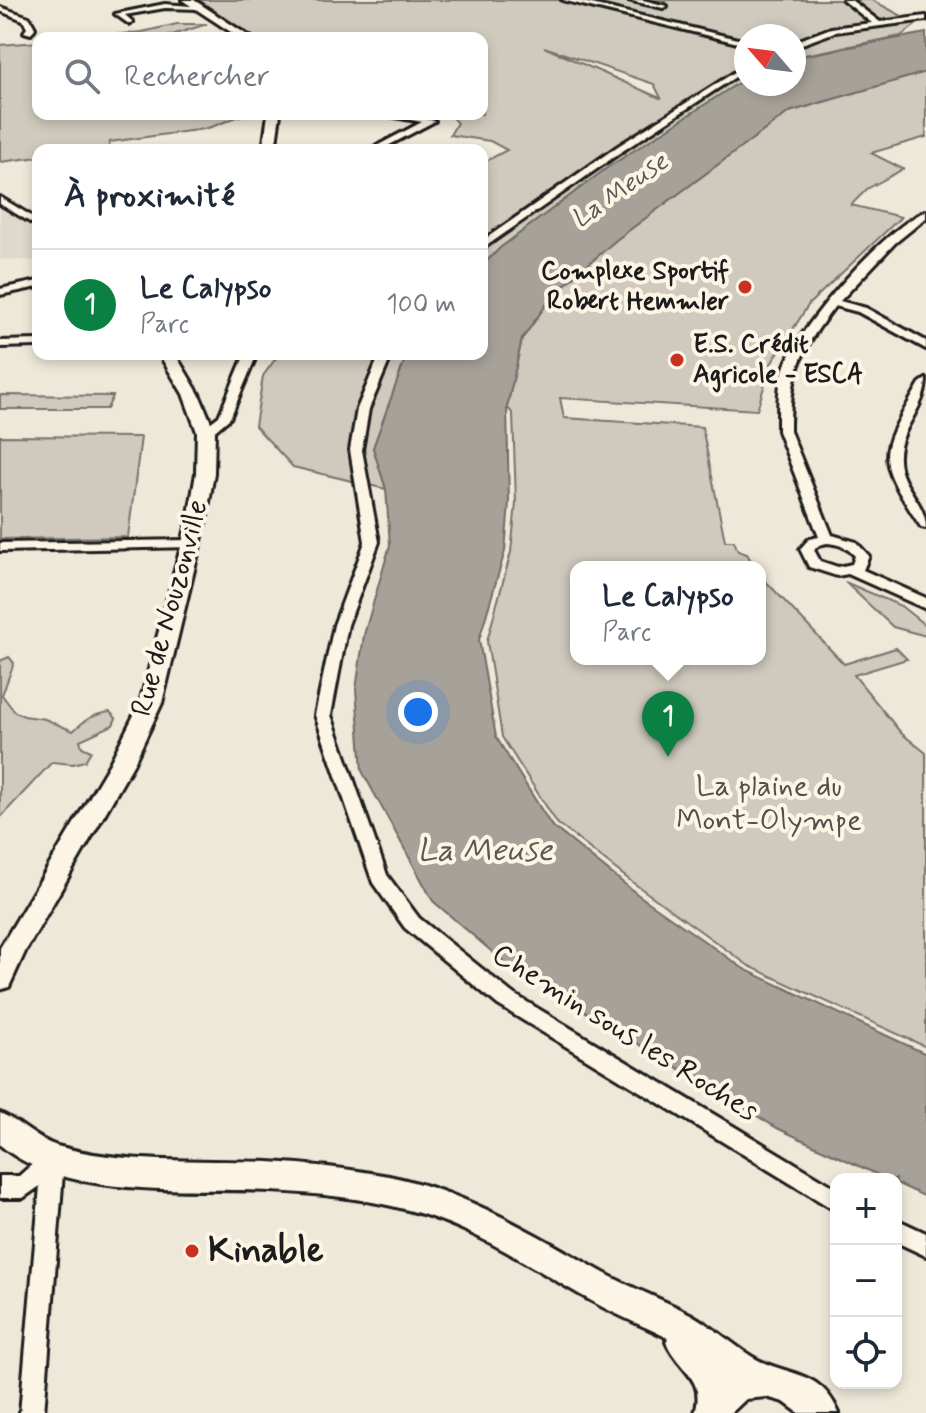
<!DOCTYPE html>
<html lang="fr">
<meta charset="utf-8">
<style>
body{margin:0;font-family:Mynerve,sans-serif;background:#f2f2f3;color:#1f2937}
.controls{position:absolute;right:24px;bottom:24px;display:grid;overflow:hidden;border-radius:16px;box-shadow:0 4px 12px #0003}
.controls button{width:72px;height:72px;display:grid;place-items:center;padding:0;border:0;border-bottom:2px solid #e0e1e3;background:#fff;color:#1f2937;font:40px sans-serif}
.compass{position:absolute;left:734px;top:24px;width:72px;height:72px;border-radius:50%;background:#fff;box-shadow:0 4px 12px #0003;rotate:298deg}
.you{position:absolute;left:418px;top:712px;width:28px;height:28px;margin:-20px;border:6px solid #fff;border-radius:50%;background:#1a73e8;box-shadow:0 0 0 12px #1a73e833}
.badge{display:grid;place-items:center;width:52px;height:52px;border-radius:50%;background:#0b8043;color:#fff;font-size:26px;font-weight:700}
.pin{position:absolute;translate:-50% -66px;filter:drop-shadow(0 2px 4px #0008)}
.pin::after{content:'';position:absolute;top:42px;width:28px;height:24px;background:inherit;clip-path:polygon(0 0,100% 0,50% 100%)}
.popup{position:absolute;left:570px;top:561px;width:196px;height:104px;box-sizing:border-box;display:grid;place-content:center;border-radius:16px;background:#fff;filter:drop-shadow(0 2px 6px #0005);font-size:26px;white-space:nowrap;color:#747a83}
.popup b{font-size:30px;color:#1f2937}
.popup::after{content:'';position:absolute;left:50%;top:100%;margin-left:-16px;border:16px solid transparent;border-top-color:#fff}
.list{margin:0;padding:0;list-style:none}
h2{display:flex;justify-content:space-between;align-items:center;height:104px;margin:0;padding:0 32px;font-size:34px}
h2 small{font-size:26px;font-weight:400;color:#747a83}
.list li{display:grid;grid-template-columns:52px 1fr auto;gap:24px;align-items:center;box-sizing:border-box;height:112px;padding:0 32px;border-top:2px solid #e0e1e3}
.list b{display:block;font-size:30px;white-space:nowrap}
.list p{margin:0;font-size:26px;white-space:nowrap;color:#747a83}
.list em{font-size:26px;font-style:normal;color:#747a83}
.icon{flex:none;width:44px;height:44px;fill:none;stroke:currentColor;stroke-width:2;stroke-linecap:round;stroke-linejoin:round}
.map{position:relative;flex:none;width:926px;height:1413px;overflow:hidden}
.search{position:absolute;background:#fff;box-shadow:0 4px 12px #0003;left:32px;top:32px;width:456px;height:88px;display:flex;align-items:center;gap:20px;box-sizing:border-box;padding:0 28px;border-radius:16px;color:#747a83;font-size:30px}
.panel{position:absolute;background:#fff;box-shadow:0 4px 12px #0003;left:32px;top:144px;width:456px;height:216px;border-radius:16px}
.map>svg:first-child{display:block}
</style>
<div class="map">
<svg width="926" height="1413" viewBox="0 0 926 1413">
<rect width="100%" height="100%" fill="#eee8d9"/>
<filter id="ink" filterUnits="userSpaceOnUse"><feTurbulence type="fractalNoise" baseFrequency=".0125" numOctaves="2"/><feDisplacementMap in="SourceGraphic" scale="16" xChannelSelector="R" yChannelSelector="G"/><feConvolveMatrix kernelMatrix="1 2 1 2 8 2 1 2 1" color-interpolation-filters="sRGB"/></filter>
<g filter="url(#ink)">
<!-- built -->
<path fill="#ded9cb" d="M0,200L38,224V261L0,259Z"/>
<!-- green -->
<path fill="#cfcabd" stroke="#76736c" stroke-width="2" fill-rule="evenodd" d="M199,0H872L917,24L901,36L794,57V36H746V78L607,168L500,248L482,266V163L507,150L490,141L450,135L457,123L449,114H482V38H254ZM544,47L654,84L661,98H660Z
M177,24H207L166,37L81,38L142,32Z
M38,42V114H247C231,118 220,125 204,129L110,142L109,150H38V157L0,162V45Z
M926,72V137L871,153L903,169L867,189L851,205L901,217L809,304L771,364L757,410L560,398L564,418L702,427L725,541H734L738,551L747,554L755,567H576V659H760V575L844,664L896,648L907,659L854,675L901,733L926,753V1047L749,966L632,882L557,823L502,737L487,641L511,552L516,503L513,414L507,407L522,339L553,295L616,240L789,112Z
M279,354H407L373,448L386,489L293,467L255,426L263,376Z
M0,395L113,396L107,409H0Z
M0,436L141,437L128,537L0,539Z
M845,582L901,606L926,626V636L893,627Z
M9,657L14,663L2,695L15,712L24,716L45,719L73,731C85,720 93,714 110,712L116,718L113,725L80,740L82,747L91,751L85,761L73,764L52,762L0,818V661Z"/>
<!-- water -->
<path fill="#a7a299" stroke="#6f6c67" stroke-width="2" d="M926,33V72L789,112L616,240L553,295L522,339L507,407L509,503L505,551L479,640L496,737L551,825L637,894L744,969L926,1054V1197L896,1183V1179H887L777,1128L505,963L433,901L362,771L356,689L364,635L390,545L386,489L373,448L407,354H482V266L500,248L607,168L746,78V84H794L796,57Z"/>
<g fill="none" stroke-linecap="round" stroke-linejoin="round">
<!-- minor casing -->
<g stroke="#1c1c1c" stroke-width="6">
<path id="minor" d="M562,0H575L746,41V45Z
M628,0H643L667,6L663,8Z
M843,0H851L880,22L926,16V20L835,32L794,47V42L831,28L872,23Z
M165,4L203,7L199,9L165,8L125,15L133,22L129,24L115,14Z
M0,7L29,17L35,28L31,34L24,32L27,28L23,20L0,11Z
M746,65V70L624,150L482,249V241L618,146Z
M379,114H401L435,121L380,150H369L422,122Z
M0,197L38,220V227L0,204Z
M926,211V218L895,243L840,301L866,308L926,341V349L858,312L835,306C802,349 791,369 790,424V431L832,535L856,542L869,556L863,570L926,598V609L848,574L837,576L809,567L800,549L809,539L819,537L778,431V424C778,404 778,381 786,363C803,322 885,228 926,211ZM827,543C839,544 847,547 855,556L852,564L838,567L820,561L814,550L819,545Z
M38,281V287L0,295V289Z
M38,340V346L0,347V341Z
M245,354H257L230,418L210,435H202V429L219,416Z
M380,354H392L369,409L362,450L379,542L348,625L331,715L387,875L419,918L512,993L836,1188V1211L498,1005L405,928L373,883L315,715L334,625L365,542L350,450L357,409Z
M926,379C926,409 897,430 899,460C900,487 926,502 926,528L921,527C874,455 878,456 920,383Z
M189,540L196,544L194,547L0,551V543Z
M53,1150L61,1153L64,1160L44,1413H20L40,1186L23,1198H0V1176H19L45,1153Z
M896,1219L926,1233V1256L896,1242Z"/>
</g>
<!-- major casing -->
<g stroke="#1c1c1c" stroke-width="6">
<path id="major" d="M182,0H194L252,38H240Z
M268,114H280L275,150H263Z
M159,354H175L199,394L215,432L214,473L206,520L162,703L133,765L25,952L9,987L0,990V948L110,763L140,703L188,520L196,473L197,432L183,394Z
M0,1113C21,1122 35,1139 57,1146C125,1165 199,1159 269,1162C309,1164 350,1169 389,1176C467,1192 536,1235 604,1273C633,1289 663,1299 692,1315C713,1327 731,1343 751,1356C784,1377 820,1367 839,1413H799L784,1402L766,1397L746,1399L731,1413H695C706,1377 679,1372 666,1342L668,1338C645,1326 620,1317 597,1304C536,1271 476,1227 408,1210C363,1198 316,1193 270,1191C190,1187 64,1200 0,1145Z"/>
</g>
<!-- minor -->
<use href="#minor" fill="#fcf5e5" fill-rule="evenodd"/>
<!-- major -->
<use href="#major" fill="#fcf5e5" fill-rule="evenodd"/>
</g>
</g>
<!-- markers -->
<g fill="#c8321e" stroke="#fcf5e5" stroke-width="3">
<circle cx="745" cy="287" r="8"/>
<circle cx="677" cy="360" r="8"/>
<circle cx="192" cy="1251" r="8"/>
</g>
<g text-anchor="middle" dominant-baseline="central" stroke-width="8" stroke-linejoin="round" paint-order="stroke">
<!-- far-water labels -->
<g font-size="26" font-style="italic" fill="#5b5854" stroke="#fcf5e5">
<text transform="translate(620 191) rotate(-35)">La Meuse</text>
</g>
<!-- far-poi labels -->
<g font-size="26" font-weight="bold" fill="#1c1c1c" stroke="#fcf5e5" text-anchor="end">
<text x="729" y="272">Complexe Sportif<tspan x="729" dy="30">Robert Hemmler</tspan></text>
<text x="693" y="345" text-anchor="start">E.S. Crédit<tspan x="693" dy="30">Agricole - ESCA</tspan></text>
</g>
<!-- street labels -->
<g font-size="30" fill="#1c1c1c" stroke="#fcf5e5">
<text transform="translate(170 608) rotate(-75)">Rue de Nouzonville</text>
<text transform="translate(625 1033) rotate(32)">Chemin sous les Roches</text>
</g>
<!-- park labels -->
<g font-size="30" fill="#52504c" stroke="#fcf5e5">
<text x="769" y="786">La plaine du<tspan x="769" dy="34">Mont-Olympe</tspan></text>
</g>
<!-- water labels -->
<g font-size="32" font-style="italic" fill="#5b5854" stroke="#fcf5e5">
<text x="485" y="851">La Meuse</text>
</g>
<!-- near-poi labels -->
<g font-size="36" font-weight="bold" fill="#1c1c1c" stroke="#fcf5e5" text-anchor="start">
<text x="208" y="1251">Kinable</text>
</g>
</g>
</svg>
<div class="controls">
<button>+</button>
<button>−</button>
<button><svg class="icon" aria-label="locate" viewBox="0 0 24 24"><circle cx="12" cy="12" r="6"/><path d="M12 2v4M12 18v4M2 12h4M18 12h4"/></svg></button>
</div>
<svg class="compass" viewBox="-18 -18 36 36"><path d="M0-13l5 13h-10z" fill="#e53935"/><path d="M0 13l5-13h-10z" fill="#747a83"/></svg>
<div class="you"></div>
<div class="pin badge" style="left:668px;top:757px">1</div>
<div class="popup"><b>Le Calypso</b>Parc</div>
<div class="search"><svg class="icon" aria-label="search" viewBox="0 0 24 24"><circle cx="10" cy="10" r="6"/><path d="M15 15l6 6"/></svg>Rechercher</div>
<section class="panel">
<h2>À proximité<small></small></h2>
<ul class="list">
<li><span class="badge">1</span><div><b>Le Calypso</b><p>Parc</p></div><em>100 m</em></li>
</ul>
</section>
</div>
